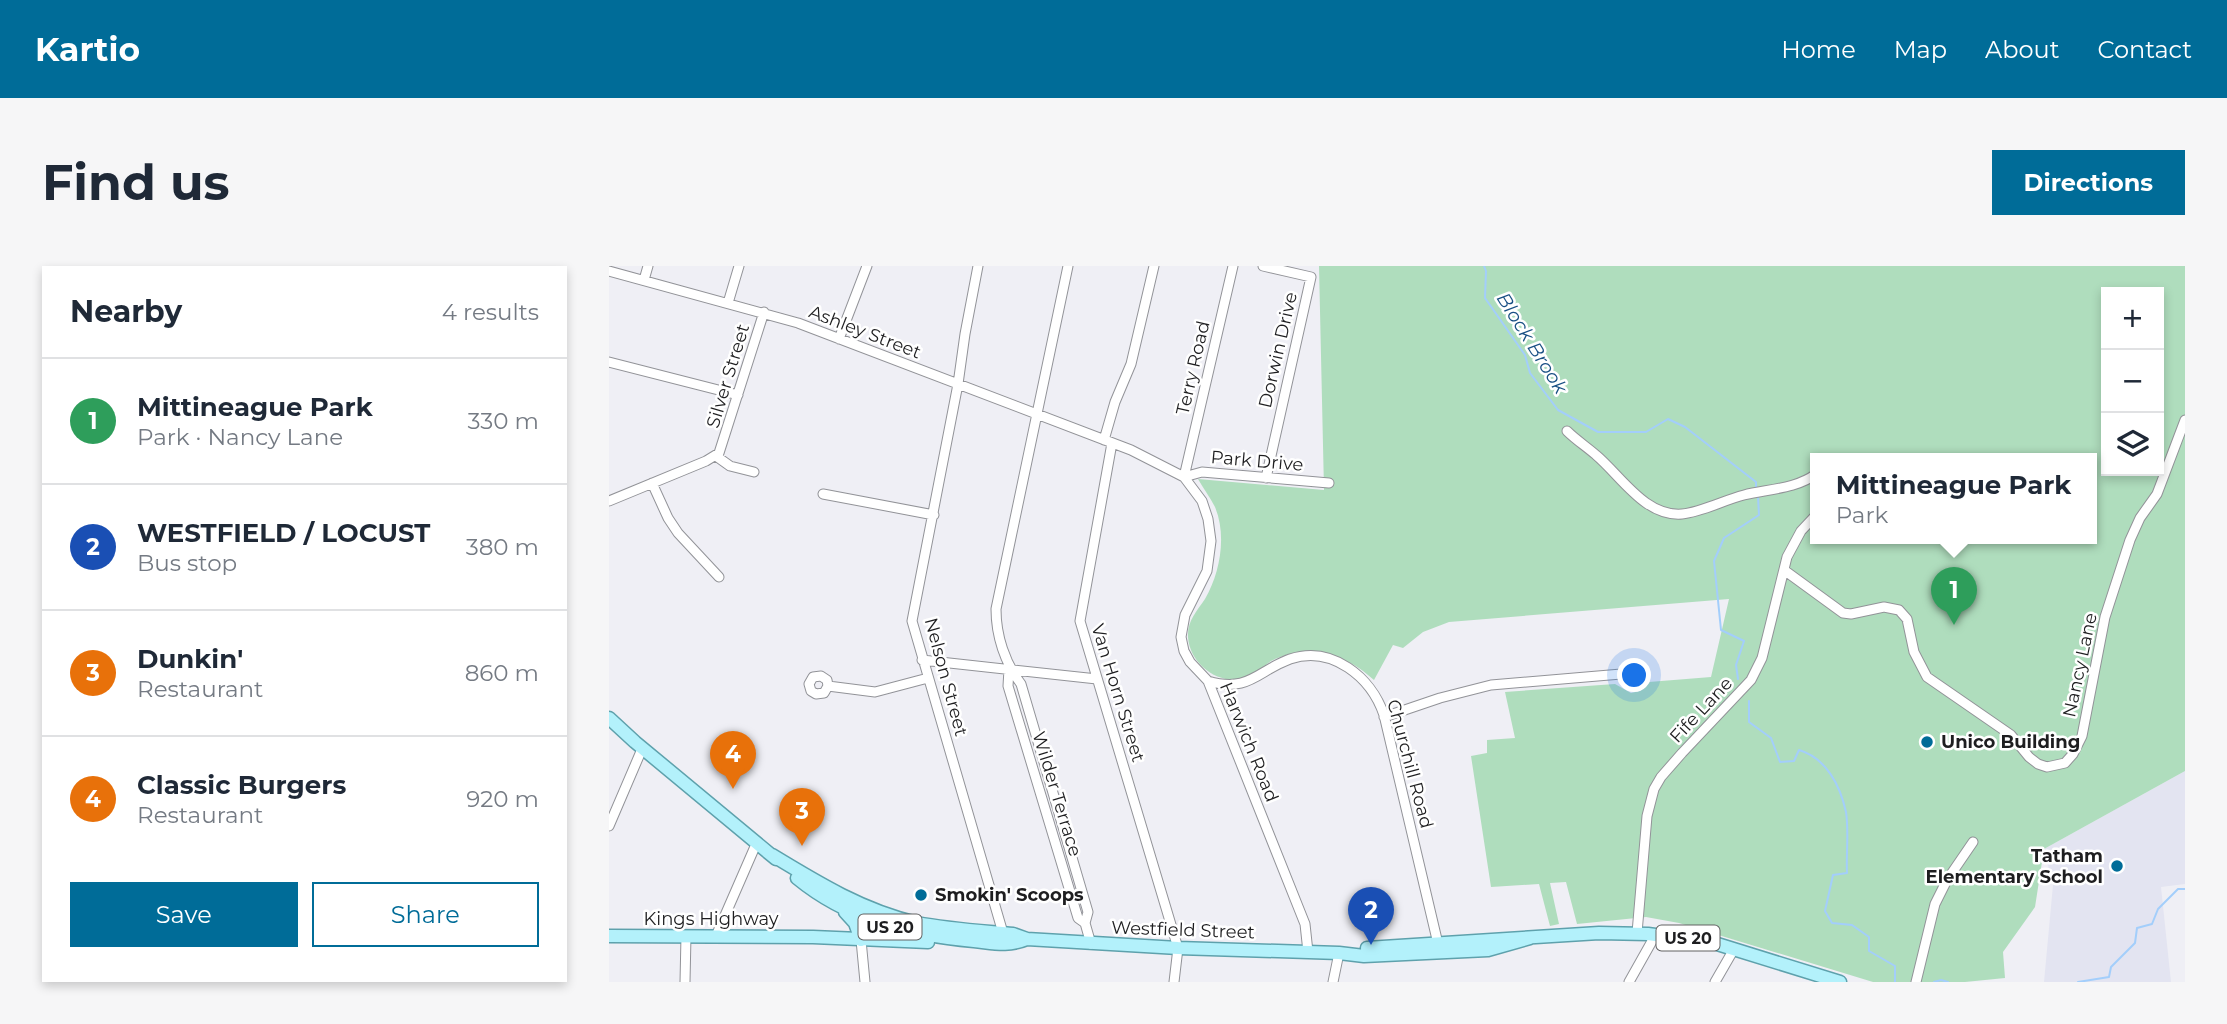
<!DOCTYPE html>
<meta charset="utf-8">
<style>
body{margin:0;font-family:Montserrat,sans-serif;background:#f6f6f7;color:#1f2937}
.controls{position:absolute;right:21px;top:21px;display:grid;overflow:hidden;border-radius:0px;box-shadow:0 4px 10px #0003}
.controls button{width:63px;height:63px;display:grid;place-items:center;padding:0;border:0;border-bottom:2px solid #e0e1e3;background:#fff;color:#1f2937;font:35px sans-serif}
.you{position:absolute;left:1026px;top:410px;width:24px;height:24px;margin:-18px;border:5px solid #fff;border-radius:50%;background:#1a73e8;box-shadow:0 0 0 10px #1a73e833}
.badge{display:grid;place-items:center;width:46px;height:46px;border-radius:50%;background:#006c98;color:#fff;font-size:23px;font-weight:700}
.pin{position:absolute;translate:-50% -58px;filter:drop-shadow(0 2px 4px #0008)}
.pin::after{content:'';position:absolute;top:37px;width:24px;height:21px;background:inherit;clip-path:polygon(0 0,100% 0,50% 100%)}
.popup{position:absolute;left:1201px;top:187px;width:287px;height:91px;box-sizing:border-box;display:grid;place-content:center;border-radius:0px;background:#fff;filter:drop-shadow(0 2px 5px #0005);font-size:23px;white-space:nowrap;color:#747a83}
.popup b{font-size:26px;color:#1f2937}
.popup::after{content:'';position:absolute;left:50%;top:100%;margin-left:-14px;border:14px solid transparent;border-top-color:#fff}
.list{margin:0;padding:0;list-style:none}
h2{display:flex;justify-content:space-between;align-items:center;height:91px;margin:0;padding:0 28px;font-size:30px}
h2 small{font-size:23px;font-weight:400;color:#747a83}
.list li{display:grid;grid-template-columns:46px 1fr auto;gap:21px;align-items:center;box-sizing:border-box;height:126px;padding:0 28px;border-top:2px solid #e0e1e3}
.list b{display:block;font-size:26px;white-space:nowrap}
.list p{margin:0;font-size:23px;white-space:nowrap;color:#747a83}
.list em{font-size:23px;font-style:normal;color:#747a83}
.actions{display:flex;gap:14px;padding:21px 28px}
.actions a{flex:1;padding:16px 0;border:2px solid #006c98;border-radius:0px;text-align:center;font-size:24px;color:#006c98}
.actions .main{background:#006c98;color:#fff}
.icon{flex:none;width:38px;height:38px;fill:none;stroke:currentColor;stroke-width:2;stroke-linecap:round;stroke-linejoin:round}
.map{position:relative;flex:none;width:1576px;height:716px;overflow:hidden;border-radius:0px}
header{display:flex;align-items:center;gap:42px;box-sizing:border-box;height:98px;padding:0 35px;background:#006c98;color:#fff}
header strong{font-size:33px}
nav{display:flex;gap:38px;margin-inline-start:auto;font-size:24px}
.intro{display:flex;align-items:center;justify-content:space-between;box-sizing:border-box;height:168px;padding:0 42px}
h1{margin:0;font-size:49px}
.button{padding:18px 32px;border-radius:0px;background:#006c98;color:#fff;font-size:24px;font-weight:700}
main{display:flex;gap:42px;padding:0 42px}
aside{flex:1;background:#fff;border-radius:0px;box-shadow:0 4px 10px #0003}
.map>svg:first-child{display:block}
</style>
<header>
<strong>Kartio</strong>
<nav><a>Home</a><a>Map</a><a>About</a><a>Contact</a></nav>
</header>
<div class="intro"><h1>Find us</h1><a class="button">Directions</a></div>
<main>
<aside>
<h2>Nearby<small>4 results</small></h2>
<ul class="list">
<li><span class="badge" style="background:#2e9e5b">1</span><div><b>Mittineague Park</b><p>Park · Nancy Lane</p></div><em>330 m</em></li>
<li><span class="badge" style="background:#1a4fb4">2</span><div><b>WESTFIELD / LOCUST</b><p>Bus stop</p></div><em>380 m</em></li>
<li><span class="badge" style="background:#e8710a">3</span><div><b>Dunkin'</b><p>Restaurant</p></div><em>860 m</em></li>
<li><span class="badge" style="background:#e8710a">4</span><div><b>Classic Burgers</b><p>Restaurant</p></div><em>920 m</em></li>
</ul>
<div class="actions"><a class="main">Save</a><a>Share</a></div>
</aside>
<div class="map">
<svg width="1576" height="716" viewBox="0 0 1576 716">
<rect width="100%" height="100%" fill="#efeff5"/>
<!-- built -->
<path fill="#e3e4f1" d="M1576,505V618L1552,621L1562,716H1435L1444,619L1435,583Z"/>
<!-- park -->
<path fill="#afddbd" fill-rule="evenodd" d="M710,0H1576V505L1435,583L1426,641L1394,686L1396,712L1356,716H1264L1070,657L1037,651L968,658L957,616L941,617L950,658L941,660L930,618L882,621L862,490L878,487V474L906,472L896,426L1006,418L1022,427L1031,425L1040,416L1102,411L1120,333L840,356L814,366L794,382L784,379L765,414C737,388 698,376 662,395C656,399 651,404 645,408C618,425 581,402 579,371C578,355 588,345 596,333C611,307 618,270 606,241C601,231 594,222 589,213L715,224ZM1497,26H1550V205H1497ZM1207,193H1483V273H1207Z"/>
<g fill="none" stroke-linecap="round" stroke-linejoin="round">
<!-- stream -->
<path stroke="#a3cefb" stroke-width="2" d="M875,0L877,5L876,32L916,89L921,107L949,144L989,166H1037L1059,153L1076,161L1147,216V222
M1129,413L1127,399L1135,375L1112,364L1105,295L1115,272L1150,249L1149,231
M1140,435V456L1162,472L1171,496L1185,495L1190,484C1217,492 1231,519 1237,546C1240,565 1237,588 1238,607L1224,609L1216,645L1223,657L1243,659L1260,671V685L1286,700V716
M1325,716L1332,714L1339,716
M1469,716L1500,711L1502,701L1526,677L1528,662L1543,658L1549,643L1569,623H1576"/>
<!-- minor casing -->
<g stroke="#929398" stroke-width="11">
<path id="minor" d="M369,0L356,68L349,118L303,355L394,667
M459,0L387,343C387,370 396,397 412,418L479,646L476,657L482,678
M654,0L702,11L657,212
M0,5L189,57L522,184L575,211L593,235L599,253L602,275L598,305L576,349L572,371L575,385L581,396L599,415L696,658L699,686
M35,14L39,0
M119,37L130,0
M230,73L258,0
M0,96L129,129
M958,165C967,174 978,181 987,189C1012,210 1036,251 1073,248C1093,246 1115,234 1135,229C1159,223 1187,223 1207,208
M495,174L506,136L522,98L545,0
M503,177L471,355L569,682L565,716
M107,190L121,200L145,206
M575,211L624,0
M575,211L593,206L720,217
M43,217L59,252L69,267L110,311
M214,228L325,249
M0,235L97,195L110,187L155,46
M1175,304L1234,347L1242,348L1275,341L1290,344L1298,353L1305,386L1318,411L1402,469L1420,491L1429,498L1438,501L1456,497L1464,488L1473,470L1496,351L1521,274L1531,252L1548,228L1576,154
M313,394L488,413
M400,403L399,420L469,652L476,657
M599,415C640,427 648,405 681,393C723,379 762,411 775,449L830,682
M219,420L218,414L212,410L204,411L200,418L202,425L207,428L215,427L219,420L266,426L319,412
M775,451L831,432L882,419L1024,407
M0,560L33,483
M1028,667L1038,550L1045,523L1052,511L1073,487L1142,414L1153,392L1178,291L1192,265L1207,249
M107,670L148,576
M252,674L256,716
M76,716L77,670
M724,716L730,687
M1020,716L1047,668
M1106,716L1125,683
M1307,716L1326,638L1338,614L1364,576"/>
</g>
<!-- major casing -->
<g stroke="#5ea1ac" stroke-width="15">
<path id="major" d="M0,452L26,476L167,593
M163,589C209,617 255,645 308,657C339,663 372,665 404,668L418,673L569,682L730,687L755,690L879,684L921,672
M188,612C239,654 301,669 365,675C385,677 398,681 418,673
M236,646L246,657L252,674
M0,670L204,671L319,676
M758,682L990,667L1039,668L1105,677L1231,716"/>
</g>
<!-- minor -->
<use href="#minor" stroke="#fff" stroke-width="9"/>
<!-- major -->
<use href="#major" stroke="#b3f1fb" stroke-width="12"/>
</g>
<!-- markers -->
<g fill="#006c98" stroke="#fff" stroke-width="2.5">
<circle cx="1318" cy="476" r="7"/>
<circle cx="1508" cy="600" r="7"/>
<circle cx="312" cy="629" r="7"/>
</g>
<g text-anchor="middle" dominant-baseline="central" stroke-width="5" stroke-linejoin="round" paint-order="stroke">
<!-- shield labels -->
<g fill="#fff" stroke="#626263" stroke-width="2">
<rect x="249.5" y="648.5" width="63" height="25" rx="5"/>
<rect x="1047.5" y="659.5" width="63" height="25" rx="5"/>
</g>
<g font-size="16" font-weight="bold" fill="#1e1e20">
<text x="281" y="661">US 20</text>
<text x="1079" y="672">US 20</text>
</g>
<!-- street labels -->
<g font-size="18" fill="#1e1e20" stroke="#fff">
<text transform="translate(256 66) rotate(21)">Ashley Street</text>
<text transform="translate(669 84) rotate(-77)">Dorwin Drive</text>
<text transform="translate(584 102) rotate(-77)">Terry Road</text>
<text transform="translate(119 110) rotate(-73)">Silver Street</text>
<text transform="translate(648 195) rotate(5)">Park Drive</text>
<text transform="translate(1471 399) rotate(-78)">Nancy Lane</text>
<text transform="translate(337 411) rotate(75)">Nelson Street</text>
<text transform="translate(509 427) rotate(73)">Van Horn Street</text>
<text transform="translate(1092 444) rotate(-47)">Fife Lane</text>
<text transform="translate(640 476) rotate(68)">Harwich Road</text>
<text transform="translate(801 498) rotate(75)">Churchill Road</text>
<text transform="translate(448 528) rotate(73)">Wilder Terrace</text>
<text x="102" y="653">Kings Highway</text>
<text transform="translate(574 664) rotate(2)">Westfield Street</text>
</g>
<!-- poi labels -->
<g font-size="18" font-weight="bold" fill="#1e1e20" stroke="#fff" text-anchor="start">
<text x="1332" y="476">Unico Building</text>
<text x="1494" y="590" text-anchor="end">Tatham<tspan x="1494" dy="21">Elementary School</tspan></text>
<text x="326" y="629">Smokin' Scoops</text>
</g>
<!-- water labels -->
<g font-size="19" font-style="italic" fill="#195084" stroke="#fff">
<text transform="translate(923 77) rotate(58)">Block Brook</text>
</g>
</g>
</svg>
<div class="controls">
<button>+</button>
<button>−</button>
<button><svg class="icon" aria-label="layers" viewBox="0 0 24 24"><path d="M12 4l9 5-9 5-9-5zM3 14l9 5 9-5"/></svg></button>
</div>
<div class="you"></div>
<div class="pin badge" style="left:1345px;top:359px;background:#2e9e5b">1</div>
<div class="popup"><b>Mittineague Park</b>Park</div>
<div class="pin badge" style="left:762px;top:679px;background:#1a4fb4">2</div>
<div class="pin badge" style="left:193px;top:580px;background:#e8710a">3</div>
<div class="pin badge" style="left:124px;top:523px;background:#e8710a">4</div>
</div>
</main>
